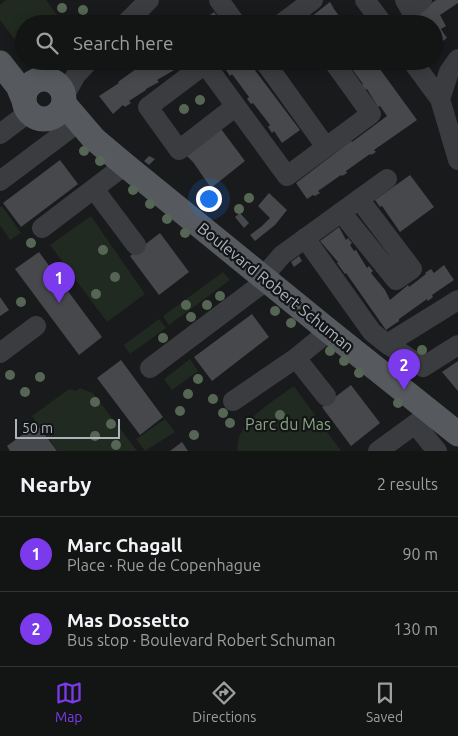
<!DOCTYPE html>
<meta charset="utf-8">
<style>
body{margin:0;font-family:Ubuntu,sans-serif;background:#1c1d1d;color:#f1f3f6}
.scale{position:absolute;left:15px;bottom:12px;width:105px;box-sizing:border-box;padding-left:5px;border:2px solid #acb3bb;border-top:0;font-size:14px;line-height:18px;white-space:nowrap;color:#acb3bb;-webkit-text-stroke:4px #141516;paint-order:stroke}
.you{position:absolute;left:208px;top:198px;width:18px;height:18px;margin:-12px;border:4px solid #fff;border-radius:50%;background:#1a73e8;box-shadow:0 0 0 8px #1a73e833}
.badge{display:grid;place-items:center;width:32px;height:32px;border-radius:50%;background:#7c3aed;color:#fff;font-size:16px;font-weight:700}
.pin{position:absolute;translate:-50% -41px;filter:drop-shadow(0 1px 2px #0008)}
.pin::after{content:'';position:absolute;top:26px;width:18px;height:15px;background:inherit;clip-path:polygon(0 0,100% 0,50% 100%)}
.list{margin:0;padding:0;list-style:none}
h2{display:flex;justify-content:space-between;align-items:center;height:65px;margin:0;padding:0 20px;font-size:21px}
h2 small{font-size:16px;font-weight:400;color:#9d9ea0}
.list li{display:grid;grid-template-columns:32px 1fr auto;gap:15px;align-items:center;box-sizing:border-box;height:75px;padding:0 20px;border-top:1px solid #323334}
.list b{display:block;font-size:19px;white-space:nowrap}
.list p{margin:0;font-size:16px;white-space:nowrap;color:#9d9ea0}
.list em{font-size:16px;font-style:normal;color:#9d9ea0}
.icon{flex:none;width:28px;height:28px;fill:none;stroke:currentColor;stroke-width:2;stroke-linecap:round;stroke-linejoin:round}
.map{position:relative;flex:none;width:458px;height:451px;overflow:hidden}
.search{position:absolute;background:#131414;box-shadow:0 2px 12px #0003;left:15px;right:15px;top:15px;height:55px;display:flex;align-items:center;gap:12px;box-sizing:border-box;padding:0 18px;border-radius:28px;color:#9d9ea0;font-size:19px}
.sheet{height:215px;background:#131414}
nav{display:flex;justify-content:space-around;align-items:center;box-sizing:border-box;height:70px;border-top:1px solid #323334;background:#131414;font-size:14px;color:#9d9ea0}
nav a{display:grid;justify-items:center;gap:2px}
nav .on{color:#7c3aed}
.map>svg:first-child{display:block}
</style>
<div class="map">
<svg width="458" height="451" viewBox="0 0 458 451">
<rect width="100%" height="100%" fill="#191a1b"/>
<!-- green -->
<path fill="#212a21" d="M6,0H46L64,24H24V52L0,20V5Z
M2,206L21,233L10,240L0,225V207Z
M91,216L145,294L107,322L50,245Z
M223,272L230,280L169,325L163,316Z
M159,319L166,328L130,354L124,345Z
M190,359L198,371L172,390L164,379Z
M294,386L341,451H238C233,423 275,400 294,386Z
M80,388L93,393L137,451H58L32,416L69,389L76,391Z
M165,419L175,432L145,451L136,439Z"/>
<!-- building -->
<path fill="#46484b" d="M436,0H458V3L440,15L446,26L441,29L447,38L434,47V24H421L415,14Z
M330,2L334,9L345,24H319L312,16Z
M214,12L221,22V24H200L205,21L204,19Z
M147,61H189L182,65L181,63L175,67L176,69L157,80L159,82L146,89V90L129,101L131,103L125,107L123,105L113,114L99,96L119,83L118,82Z
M221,61H248L300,130L282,143L274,131L272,133L268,127L270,125L253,103L251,104L247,99L249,97L232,74L230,76L226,70L228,69Z
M346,61H374L417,120L374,150L376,152L371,155L370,154L346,171L347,173L342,176L341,175L318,191L320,193L315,196L313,195L307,199L296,183L351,141L352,142L387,116L380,106L378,107L367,89L365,90L361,85L363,84Z
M221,129L245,161L211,188L193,162L187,156Z
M149,156L155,159L149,165L144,161Z
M60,160L78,184L21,227L3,203Z
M410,175L434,207L400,232L382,206L380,207L375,200Z
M269,193L287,210L275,225L255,241L250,235L262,226L270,218L258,206Z
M240,213L249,223L244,228L235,217Z
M339,227L346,240L348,238L352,243L350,245L354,251L356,250L367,268L369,266L373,271L371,273L385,290L390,300L408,285L409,287L426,274L425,273L431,269L434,273L444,265L454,280L432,295L433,297L428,301L427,299L399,319V321L386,330L346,273L345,274L337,263L338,262L320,241Z
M160,233L189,272L159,295L130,256Z
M39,252L102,337L79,355L15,269Z
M299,256L302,261L294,267L291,262Z
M0,297L9,310L0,316Z
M252,314L269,337L212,381L194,357Z
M121,360L163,417L140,435L97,378Z
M458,361V391L442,372Z
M351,385L380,423L351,446L322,407Z
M37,424L57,451H10L7,446Z
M182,442L188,451H170Z"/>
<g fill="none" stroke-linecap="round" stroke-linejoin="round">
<!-- minor -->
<path stroke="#3a3c40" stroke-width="20" d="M219,0L236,24
M365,0L383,24
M405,0L410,9L422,0
M125,24L149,0
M281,24L313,0
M264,61L326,147
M412,61L440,99L458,160
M64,96L76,75L89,61
M440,99L449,72L458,59
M236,106L179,150L148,107L205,64L287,176L371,114L333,61
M0,134L28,113
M0,181L72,127
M94,189L136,245
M341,212L396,280L412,269L359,199
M42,228L125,165
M305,238L372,332L387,344L458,300
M263,277L282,255L387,179
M387,344L423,367L458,345
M0,353L36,326
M296,358L326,396
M150,368L267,280
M233,401L296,358L329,331
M415,424L437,451
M378,451L422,419L429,411"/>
<!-- major -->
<path stroke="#565a5f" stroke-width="25" d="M0,63L18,86L23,98
M24 99a20 20 0 1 1 40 0a20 20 0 1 1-40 0Z
M64,104L94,139L125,165L329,331L458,434"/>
</g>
<!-- trees -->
<g fill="#566655">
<circle cx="62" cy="8" r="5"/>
<circle cx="83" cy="10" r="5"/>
<circle cx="200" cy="100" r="5"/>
<circle cx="184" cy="109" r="5"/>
<circle cx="84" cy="151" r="5"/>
<circle cx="100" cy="161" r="5"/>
<circle cx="133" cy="190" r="5"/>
<circle cx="249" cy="198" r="5"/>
<circle cx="150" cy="204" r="5"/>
<circle cx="239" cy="209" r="5"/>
<circle cx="167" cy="219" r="5"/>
<circle cx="185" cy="233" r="5"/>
<circle cx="31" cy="243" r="5"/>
<circle cx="103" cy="250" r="5"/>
<circle cx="115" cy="277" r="5"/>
<circle cx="96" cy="294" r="5"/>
<circle cx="220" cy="296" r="5"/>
<circle cx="21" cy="302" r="5"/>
<circle cx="186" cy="305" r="5"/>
<circle cx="207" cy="305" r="5"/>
<circle cx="275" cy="311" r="5"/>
<circle cx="191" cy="317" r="5"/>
<circle cx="291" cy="323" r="5"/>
<circle cx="163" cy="338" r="5"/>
<circle cx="422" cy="350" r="5"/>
<circle cx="330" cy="351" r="5"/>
<circle cx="344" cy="361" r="5"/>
<circle cx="359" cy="373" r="5"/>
<circle cx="10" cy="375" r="5"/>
<circle cx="40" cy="377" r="5"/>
<circle cx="198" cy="379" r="5"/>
<circle cx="25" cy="392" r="5"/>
<circle cx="188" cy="394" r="5"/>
<circle cx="213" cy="399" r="5"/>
<circle cx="95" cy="402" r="5"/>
<circle cx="398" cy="403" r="5"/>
<circle cx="180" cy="411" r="5"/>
<circle cx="223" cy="413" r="5"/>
<circle cx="280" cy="415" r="5"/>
<circle cx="230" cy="423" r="5"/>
<circle cx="111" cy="424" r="5"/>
<circle cx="194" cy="435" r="5"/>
<circle cx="95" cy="436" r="5"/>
<circle cx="116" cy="445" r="5"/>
</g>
<g text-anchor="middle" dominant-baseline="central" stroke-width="4.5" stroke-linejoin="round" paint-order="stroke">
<!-- street labels -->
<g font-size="16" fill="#acb3bb" stroke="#141516">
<text transform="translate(276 287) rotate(39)">Boulevard Robert Schuman</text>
</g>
<!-- park labels -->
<g font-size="16" fill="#88a584" stroke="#141516">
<text x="288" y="424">Parc du Mas</text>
</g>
</g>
</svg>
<div class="scale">50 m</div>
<div class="you"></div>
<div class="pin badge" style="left:59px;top:303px">1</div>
<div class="pin badge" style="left:404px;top:390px">2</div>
<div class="search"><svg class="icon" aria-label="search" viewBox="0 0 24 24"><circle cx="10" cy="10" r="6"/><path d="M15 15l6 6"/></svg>Search here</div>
</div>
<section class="sheet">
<h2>Nearby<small>2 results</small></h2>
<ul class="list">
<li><span class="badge">1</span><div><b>Marc Chagall</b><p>Place · Rue de Copenhague</p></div><em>90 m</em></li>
<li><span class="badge">2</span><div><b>Mas Dossetto</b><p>Bus stop · Boulevard Robert Schuman</p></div><em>130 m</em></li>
</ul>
</section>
<nav>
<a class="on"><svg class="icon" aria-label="map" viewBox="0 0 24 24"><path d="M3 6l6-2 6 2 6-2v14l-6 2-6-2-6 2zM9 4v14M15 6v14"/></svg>Map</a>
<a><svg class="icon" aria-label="directions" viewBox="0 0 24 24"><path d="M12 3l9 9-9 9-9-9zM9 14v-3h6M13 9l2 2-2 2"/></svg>Directions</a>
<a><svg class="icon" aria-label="saved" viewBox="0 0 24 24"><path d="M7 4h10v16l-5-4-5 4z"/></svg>Saved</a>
</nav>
